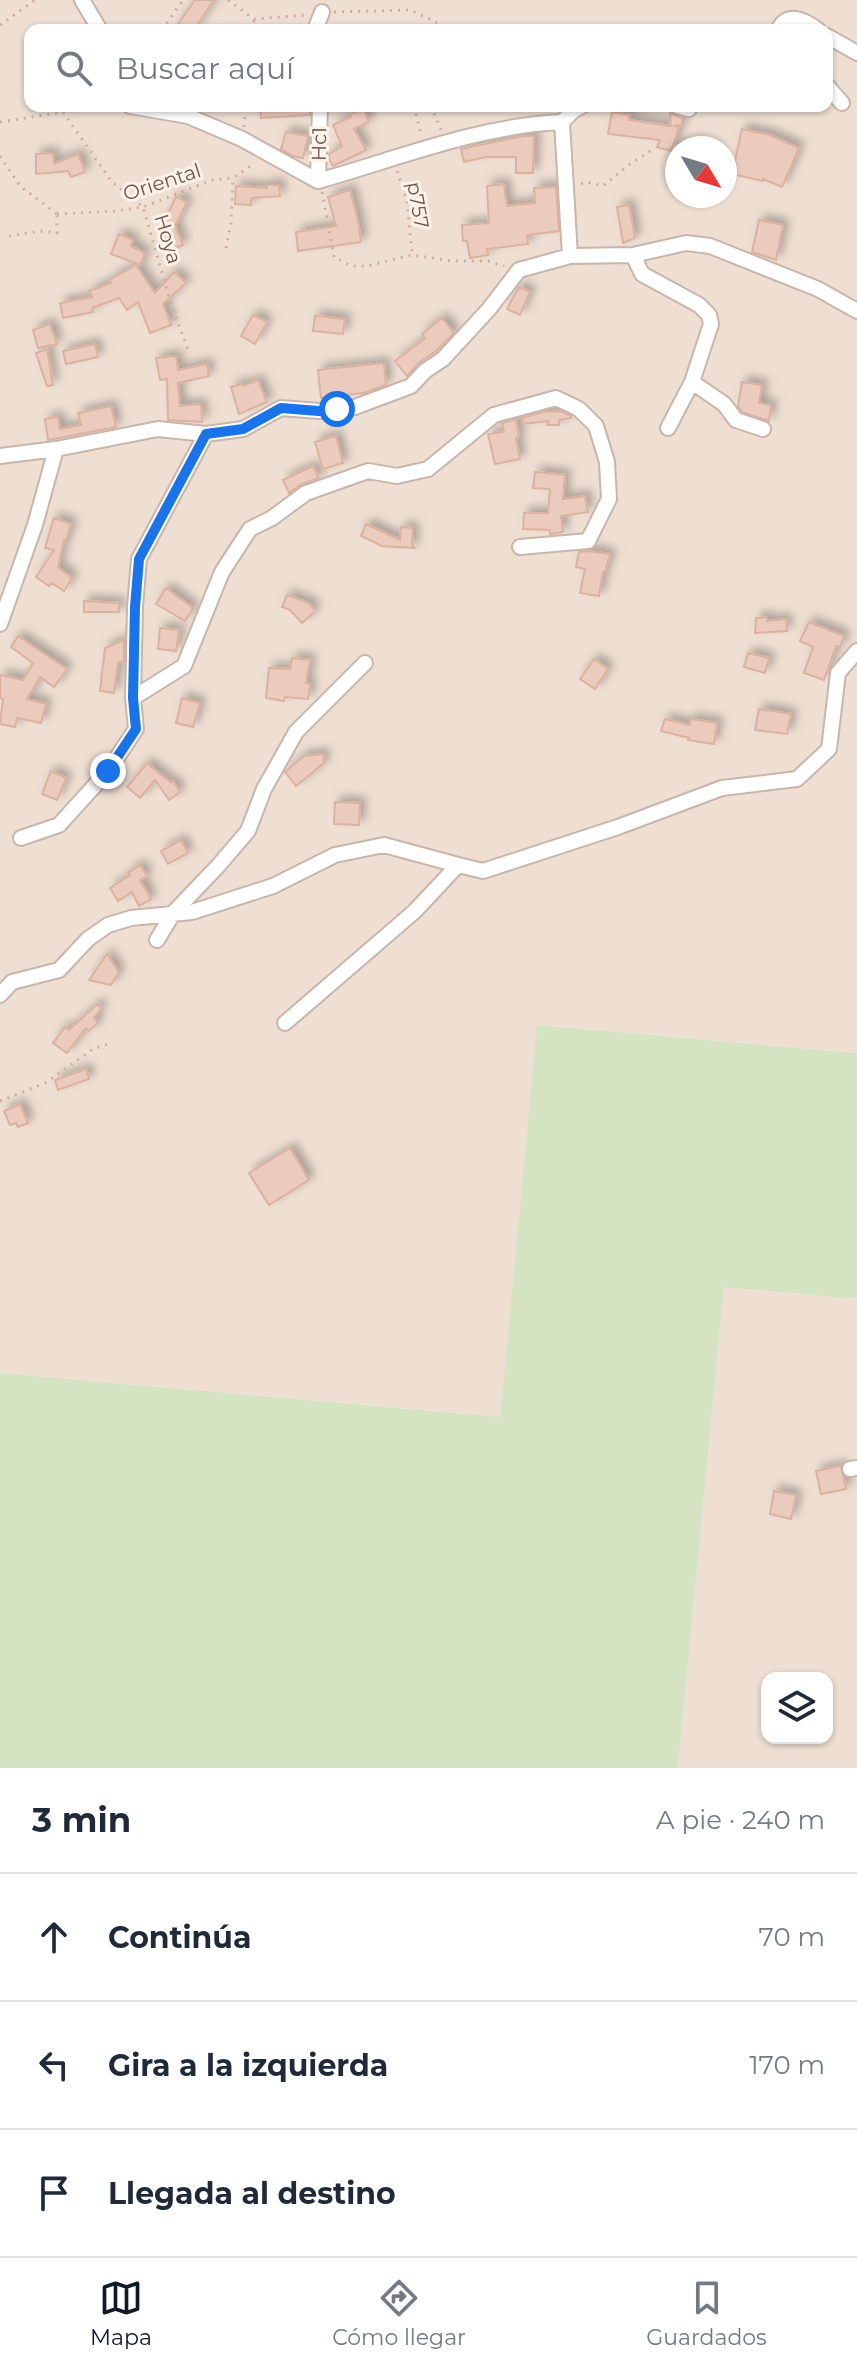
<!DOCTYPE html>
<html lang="es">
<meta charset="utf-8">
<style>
body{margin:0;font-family:Montserrat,sans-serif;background:#f2f2f3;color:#1f2937}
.controls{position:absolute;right:24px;bottom:24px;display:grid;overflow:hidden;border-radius:16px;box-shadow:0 2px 6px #0004}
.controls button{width:72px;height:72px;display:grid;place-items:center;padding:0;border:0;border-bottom:2px solid #e0e1e3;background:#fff;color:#1f2937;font:40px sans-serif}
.compass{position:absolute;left:665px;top:136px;width:72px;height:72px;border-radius:50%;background:#fff;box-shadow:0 2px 6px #0004;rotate:128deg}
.stop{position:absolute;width:24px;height:24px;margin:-18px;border:6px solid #1a73e8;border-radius:50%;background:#fff}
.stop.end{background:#1a73e8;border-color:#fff;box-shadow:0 2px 8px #0008}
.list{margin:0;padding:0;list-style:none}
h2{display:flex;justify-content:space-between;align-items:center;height:104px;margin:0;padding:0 32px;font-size:34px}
h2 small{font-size:26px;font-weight:400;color:#747a83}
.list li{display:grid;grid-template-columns:52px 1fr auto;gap:24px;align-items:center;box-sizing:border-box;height:128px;padding:0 32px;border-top:2px solid #e0e1e3}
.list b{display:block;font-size:30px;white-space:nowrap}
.list em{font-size:26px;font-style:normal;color:#747a83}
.icon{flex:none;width:44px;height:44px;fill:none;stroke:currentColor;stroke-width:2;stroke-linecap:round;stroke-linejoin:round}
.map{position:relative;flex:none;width:857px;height:1768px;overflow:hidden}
.search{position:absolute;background:#fff;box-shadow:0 2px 6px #0004;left:24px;right:24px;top:24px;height:88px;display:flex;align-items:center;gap:20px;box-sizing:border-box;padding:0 28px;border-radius:16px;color:#747a83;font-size:30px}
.sheet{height:488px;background:#fff}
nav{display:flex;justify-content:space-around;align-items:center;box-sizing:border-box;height:112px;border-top:2px solid #e0e1e3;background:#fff;font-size:22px;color:#747a83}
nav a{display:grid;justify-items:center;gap:4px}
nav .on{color:#111827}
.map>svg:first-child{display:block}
</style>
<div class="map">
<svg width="857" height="1768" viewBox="0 0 857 1768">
<defs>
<filter id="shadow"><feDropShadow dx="5.5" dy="-5.5" stdDeviation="4" flood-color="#0004"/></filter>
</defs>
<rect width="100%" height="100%" fill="#f9eee3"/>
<!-- residential -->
<path fill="#efdfd2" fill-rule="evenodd" d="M0,0H857V1053L538,1025L500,1417L0,1373ZM30,30H827V106H30ZM677,148H725V196H677Z
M724,1287L857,1299V1768H678ZM767,1678H827V1738H767Z"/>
<!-- green -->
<path fill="#d4e4c3" d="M537,1025L857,1053V1299L724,1287L678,1768H0V1373L500,1417Z"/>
<!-- building -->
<path fill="#ebcbbe" stroke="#dbb1a0" stroke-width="2" filter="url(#shadow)" d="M195,0H214L194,30H174Z
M260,106H310V115L261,118Z
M364,109L369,122L354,129L366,150L333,166L329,159V154L342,146L333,125L351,117L350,114Z
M612,112L630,115L629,120L671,126L670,113L682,118V125L673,126L679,127L671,151L657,147L660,140L608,134Z
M742,129L770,135L799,148L782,187L763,179V181L732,174Z
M286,132L308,136L303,158L293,156L281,149Z
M524,136H534L533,173H516V157H485L464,162L461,149Z
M53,153L54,164L78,154L85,172L71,177L68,171L36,174V154Z
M504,184L507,206L535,203L534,188L556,187L559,231L527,235L528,244L487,249L488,255L470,258L467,241H463L462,225L489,223L487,186Z
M267,185H279L280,196L251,198V205L235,204L236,186L267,188Z
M350,190L358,221L361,242L298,251L296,232L336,226L328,197Z
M176,197L187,202L175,226L183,245L170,250L161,228Z
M629,205L635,238L623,243L617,207Z
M759,220L783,225L776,260L752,252Z
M119,234L133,240L131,246L145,253L140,265L111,254Z
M136,265L155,293L174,272L186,283L163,304L171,325L150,333L138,302L127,310L119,298L92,308L93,312L63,318L60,303L92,297L89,291L111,283L109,280Z
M519,287L530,292L520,315L507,309Z
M253,315L267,322L255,344L241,336Z
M315,316L345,319L343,334L313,331Z
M442,318L454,333L437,350L419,363L407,376L395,361L425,338L422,334Z
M50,324L57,344L38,348L33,330Z
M95,344L98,357L66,364L63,351Z
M47,349L53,385L47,386L36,353Z
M176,356L178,370L207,364L209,376L178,383L180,406L201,404L202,422L168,420L167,379L160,380L156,358Z
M384,363L386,385L363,393L321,398L318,370Z
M258,380L267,402L239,414L231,387L242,384L243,386Z
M742,382L762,385L759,403L771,405L769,421L742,412L738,406Z
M111,406L116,427L48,440L45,419L58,417L60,429L81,425L78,413Z
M546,411L563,412L571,416V418L559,420V425H547L548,421L523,424L522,418Z
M516,419L519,437L516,438L520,459L495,464L488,434L504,432L502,423Z
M336,436L343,463L323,469L315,442Z
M313,466L319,478L302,484L289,493L283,480Z
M535,472L565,475L563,499L585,496L588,512L561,516L563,532L550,534V530L523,529L524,513H548L550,489L533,488Z
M54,518L71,524L66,541L64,540L58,567L72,578L64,591L52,583L49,586L36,577L54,550L45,548Z
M366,524L400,540L401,527L413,528L412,545L415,548L382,546L361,536Z
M588,551L610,554L605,572H603L599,596L580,593L585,569L576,567L579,552Z
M166,588L193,608L185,621L156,604Z
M287,595L309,603L315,611L302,623L290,610L282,607Z
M84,601L119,603V612H84Z
M767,617V621L786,619L787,631L755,633L756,618Z
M809,622L844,636L840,647L836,646L824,680L804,673L813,647L800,641Z
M160,628L179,630L176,651L158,649Z
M18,636L67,669L54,687L40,677L27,699L46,704L41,723L17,718L15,727L0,724L3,699L0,698V675L23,680L33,663L11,647Z
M124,640V661L118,663L114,693L100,691L105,648Z
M748,653L769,658L765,673L744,667Z
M292,658L310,660L306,683L310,684L308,699L285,697L284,701L266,698L269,668L290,669Z
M594,659L608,669L595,689L580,679Z
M182,698L200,703L193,727L176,723Z
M759,709L791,714L787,734L755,730Z
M665,719L690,725L691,719L717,723L714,744L688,740L689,738L661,731Z
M323,754L324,763L296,786L285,772L304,756Z
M147,763L171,783L173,781L180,792L169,800L155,780L140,798L127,787Z
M51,771L66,778L57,800L42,794Z
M335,802L360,803L359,825L334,824Z
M181,840L188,853L168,864L161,851Z
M140,865L147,876L140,880L151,899L139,906L132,892L118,901L110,888L130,875L128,873Z
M107,954L119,972L111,985L89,980Z
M97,1004L102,1008L94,1018L98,1023L89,1031L86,1028L67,1053L53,1043L65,1027L69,1030Z
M86,1069L89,1079L58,1090L55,1080Z
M20,1104L28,1123L18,1127L16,1123L10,1125L4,1111Z
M290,1148L309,1180L269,1205L249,1173Z
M841,1466L846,1489L821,1494L816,1471Z
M774,1491L796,1495L791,1519L770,1514Z"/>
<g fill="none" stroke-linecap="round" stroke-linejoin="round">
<!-- minor casing -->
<g stroke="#c8b5ab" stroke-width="18">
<path id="minor" d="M82,0L100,30
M315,30L322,12
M778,30C788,11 805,20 818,30
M827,36L857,53
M827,86L842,103
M130,106L188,116L242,139L318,181C396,159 482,125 562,122L570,256
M677,106L689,109
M562,122L574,110L582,106
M318,181L320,106
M633,255L642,274L699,305L709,315L711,324L692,382L668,428
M692,382L724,404L736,420L763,429
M0,456L56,449L158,429L206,434L243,429L281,408L319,411L355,407L411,386L425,371L443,359L489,309L519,270L570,256L633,255L686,243L710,246L818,289L857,311
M0,624L35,525L56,449
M133,698L184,666L222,572L250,529L272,518L306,493L368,471L397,476L428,469L494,415L556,398L579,409L596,426L607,462L609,499L588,541L520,547
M21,838L59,825L108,771L136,729L133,698L135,607L139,559L206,434
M157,940L174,912L218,866L248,831L264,789L296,732L365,663
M0,995L12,982L59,970L88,939L108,925L131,918L192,912L273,886L335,855L384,845L458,865
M285,1023L415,911L458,865L483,871L618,827L722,788L797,779L829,749L838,673L857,651
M850,1469L857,1468"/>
</g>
<!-- path -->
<path stroke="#cfaea2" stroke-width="3" stroke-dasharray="2 6" stroke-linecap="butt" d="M228,0L254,19L306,15
M334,12L410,10L453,30
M0,25L35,0
M162,30L183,0
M253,30L254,19
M414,106L421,134
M431,106L442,132
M63,112L112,182L143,207L172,307L189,352
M0,122L63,112L119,107
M244,127L246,106
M0,156L20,186L57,214
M397,171L407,201L412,253
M581,184L586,182L603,186L630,164L652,150
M322,192L334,257L351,266H367L412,255L452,261H488L504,266
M57,214L116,211L143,207L212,180L233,178L255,163
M9,236L40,231L57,233V214
M226,248L231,223L233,178
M0,1101L45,1083L93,1049L108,1044"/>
<!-- minor -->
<use href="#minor" stroke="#fff" stroke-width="14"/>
</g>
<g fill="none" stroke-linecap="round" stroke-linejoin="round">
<!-- route -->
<path stroke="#1a73e8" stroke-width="10" d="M108,771L136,729L133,698L135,607L139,559L206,434L243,429L281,408L319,411L337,409"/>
</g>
<g text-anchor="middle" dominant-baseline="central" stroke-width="6" stroke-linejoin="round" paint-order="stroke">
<!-- street labels -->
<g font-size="20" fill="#6d554c" stroke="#fcf2e8">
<text transform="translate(319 144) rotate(-89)">Hc1</text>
<text transform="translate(162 182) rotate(-18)">Oriental</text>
<text transform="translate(418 205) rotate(80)">p757</text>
<text transform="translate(168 239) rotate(73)">Hoya</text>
</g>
</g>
</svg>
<div class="controls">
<button><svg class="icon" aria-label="layers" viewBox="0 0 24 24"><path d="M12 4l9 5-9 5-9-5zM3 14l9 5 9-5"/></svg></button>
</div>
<svg class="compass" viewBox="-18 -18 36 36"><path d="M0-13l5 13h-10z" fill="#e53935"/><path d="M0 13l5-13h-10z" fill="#747a83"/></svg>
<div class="stop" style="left:337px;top:409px"></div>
<div class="stop end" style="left:108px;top:771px"></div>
<div class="search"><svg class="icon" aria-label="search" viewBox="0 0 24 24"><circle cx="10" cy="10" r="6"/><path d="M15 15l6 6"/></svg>Buscar aquí</div>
</div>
<section class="sheet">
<h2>3 min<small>A pie · 240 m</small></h2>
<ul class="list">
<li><svg class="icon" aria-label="ahead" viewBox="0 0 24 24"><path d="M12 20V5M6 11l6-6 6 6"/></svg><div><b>Continúa</b></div><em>70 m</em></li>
<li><svg class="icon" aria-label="left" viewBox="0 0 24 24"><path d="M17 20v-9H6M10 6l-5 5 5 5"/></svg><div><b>Gira a la izquierda</b></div><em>170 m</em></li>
<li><svg class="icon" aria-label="arrive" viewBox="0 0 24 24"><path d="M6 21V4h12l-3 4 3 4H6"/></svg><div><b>Llegada al destino</b></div></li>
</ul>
</section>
<nav>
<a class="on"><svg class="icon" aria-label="map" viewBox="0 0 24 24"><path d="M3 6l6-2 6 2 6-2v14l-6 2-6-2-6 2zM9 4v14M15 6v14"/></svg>Mapa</a>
<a><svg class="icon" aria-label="directions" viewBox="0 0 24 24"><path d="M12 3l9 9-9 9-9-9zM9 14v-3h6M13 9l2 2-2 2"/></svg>Cómo llegar</a>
<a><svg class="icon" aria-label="saved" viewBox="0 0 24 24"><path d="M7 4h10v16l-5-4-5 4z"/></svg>Guardados</a>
</nav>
